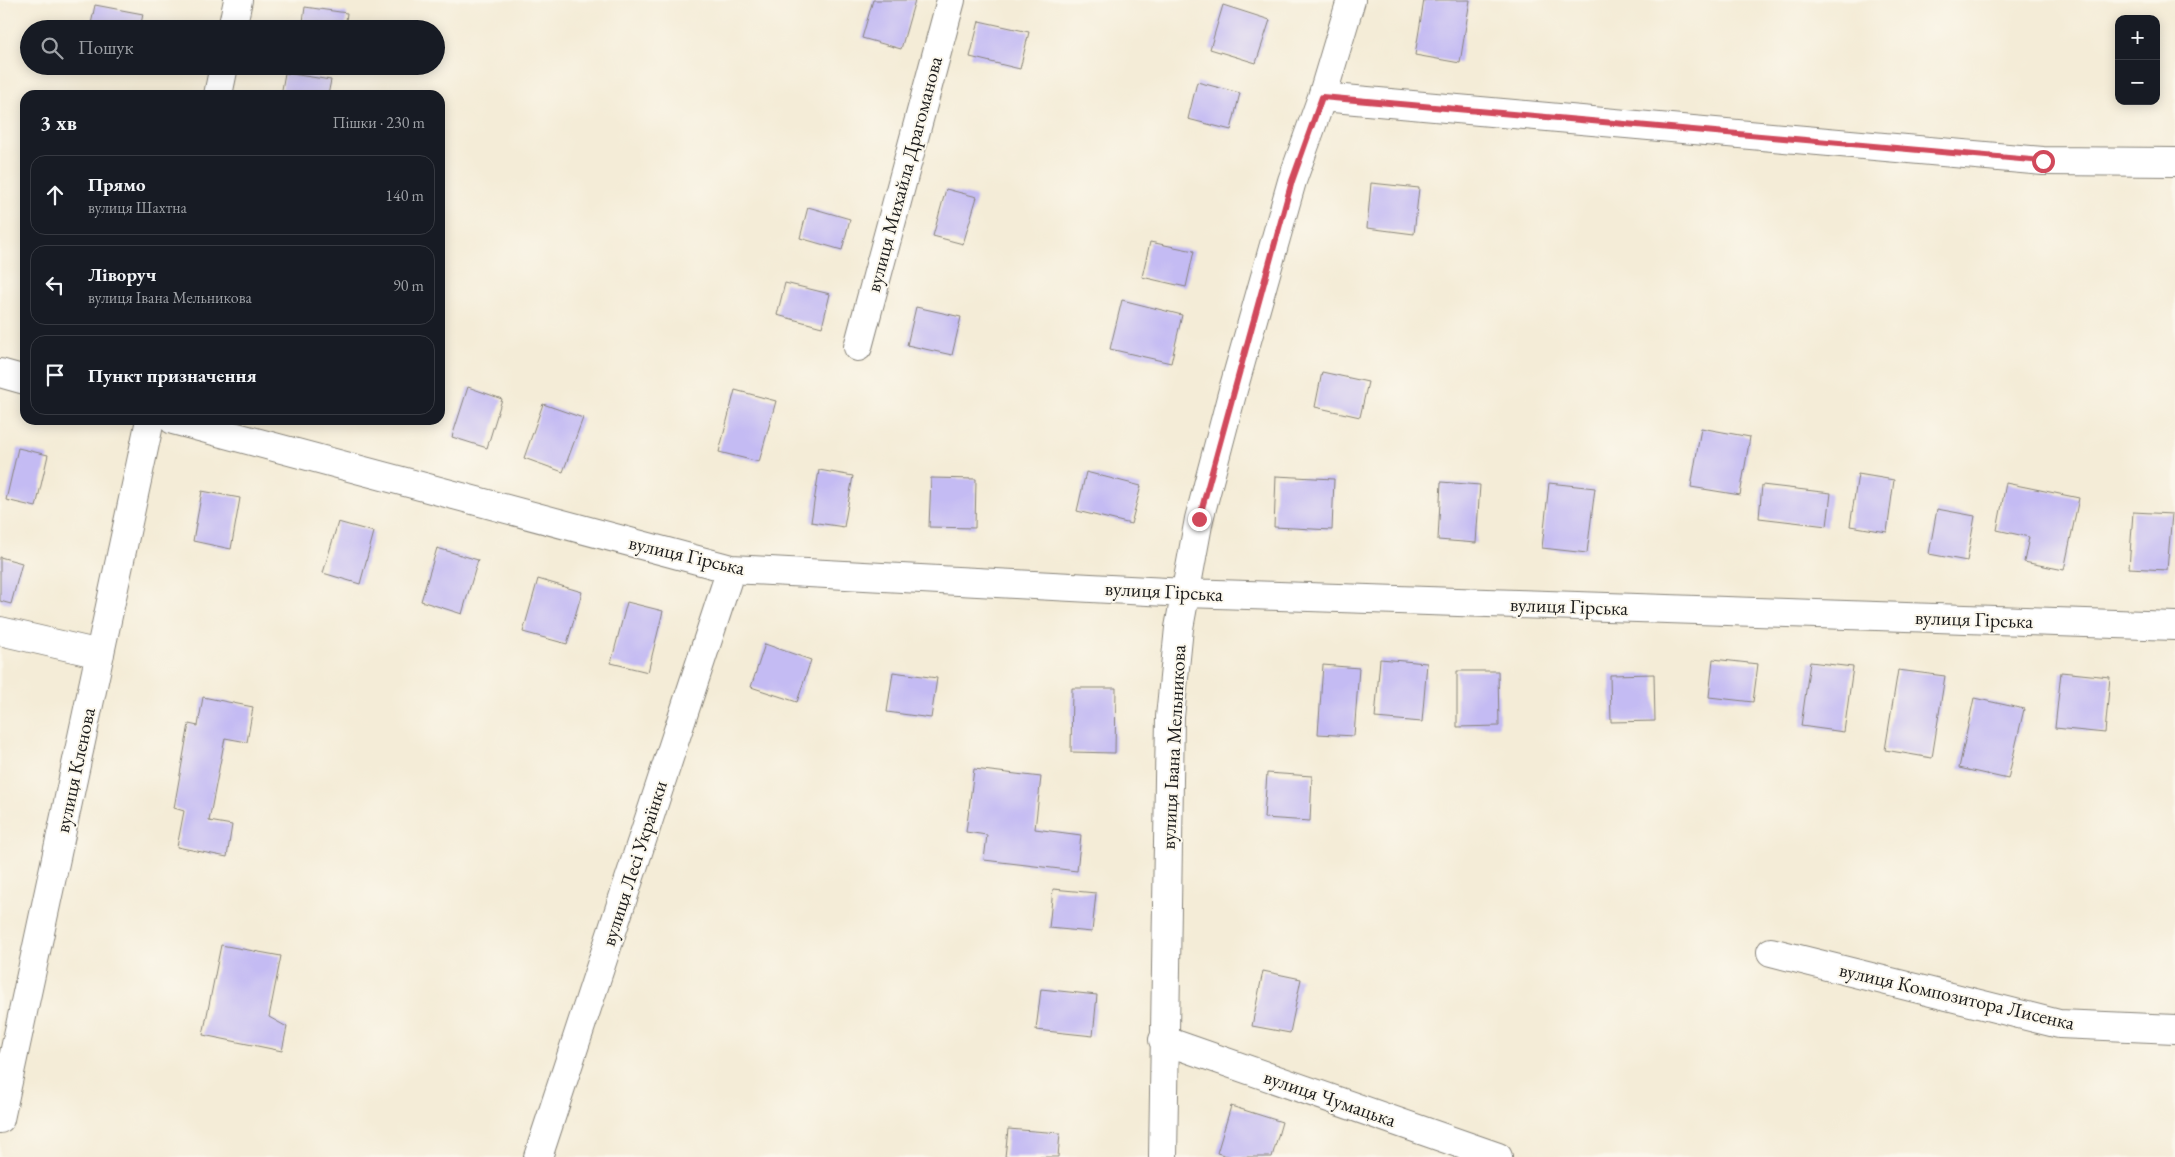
<!DOCTYPE html>
<html lang="uk">
<meta charset="utf-8">
<style>
body{margin:0;font-family:"EB Garamond",serif;background:#20242c;color:#f1f3f6}
.controls{position:absolute;right:15px;top:15px;display:grid;overflow:hidden;border-radius:10px;box-shadow:0 2px 12px #0003}
.controls button{width:45px;height:45px;display:grid;place-items:center;padding:0;border:0;border-bottom:1px solid #363941;background:#171b24;color:#f1f3f6;font:25px sans-serif}
.stop{position:absolute;width:15px;height:15px;margin:-11px;border:4px solid #d1495b;border-radius:50%;background:#fff}
.stop.end{background:#d1495b;border-color:#fff;box-shadow:0 1px 5px #0008}
.list{margin:0;padding:0;list-style:none}
h2{display:flex;justify-content:space-between;align-items:center;height:65px;margin:0;padding:0 20px;font-size:21px}
h2 small{font-size:16px;font-weight:400;color:#9ea1a6}
.list li{display:grid;grid-template-columns:32px 1fr auto;gap:15px;align-items:center;box-sizing:border-box;height:80px;margin:0 10px 10px;padding:0 10px;border:1px solid #363941;border-radius:15px}
.list b{display:block;font-size:19px;white-space:nowrap}
.list p{margin:0;font-size:16px;white-space:nowrap;color:#9ea1a6}
.list em{font-size:16px;font-style:normal;color:#9ea1a6}
.icon{flex:none;width:28px;height:28px;fill:none;stroke:currentColor;stroke-width:2;stroke-linecap:round;stroke-linejoin:round}
.map{position:relative;flex:none;width:2175px;height:1157px;overflow:hidden}
.search{position:absolute;background:#171b24;box-shadow:0 2px 12px #0003;left:20px;top:20px;width:425px;height:55px;display:flex;align-items:center;gap:12px;box-sizing:border-box;padding:0 18px;border-radius:28px;color:#9ea1a6;font-size:19px}
.panel{position:absolute;background:#171b24;box-shadow:0 2px 12px #0003;left:20px;top:90px;width:425px;height:335px;border-radius:15px}
.map>svg:first-child{display:block}
</style>
<div class="map">
<svg width="2175" height="1157" viewBox="0 0 2175 1157">
<rect width="100%" height="100%" fill="#fbf7ec"/>
<filter id="ink" filterUnits="userSpaceOnUse"><feTurbulence type="fractalNoise" baseFrequency=".02" numOctaves="2"/><feDisplacementMap in="SourceGraphic" scale="10" xChannelSelector="R" yChannelSelector="G"/><feConvolveMatrix kernelMatrix="1 2 1 2 8 2 1 2 1" color-interpolation-filters="sRGB"/></filter>
<filter id="wash" filterUnits="userSpaceOnUse"><feTurbulence type="fractalNoise" baseFrequency=".0096" numOctaves="4" result="noise"/><feDisplacementMap in="SourceGraphic" scale="20" xChannelSelector="R" yChannelSelector="G"/><feGaussianBlur stdDeviation="1.12" result="paint"/><feColorMatrix in="noise" values="0 0 0 0 0 0 0 0 0 0 0 0 0 0 0 0 0 1.4 0 .05"/><feComposite in="paint" operator="in"/></filter>
<g filter="url(#wash)">
<rect width="100%" height="100%" fill="#f4ecd7"/>
<g id="blocks">
<!-- building -->
<path fill="#c4bbf3" d="M873,0H915L901,49L862,38Z
M1424,0H1470L1460,63L1415,55Z
M95,5L143,14L140,29H90Z
M1223,5L1270,20L1256,63L1210,49Z
M305,7L347,13L345,29H302Z
M979,21L1029,32L1020,69L970,57Z
M285,73L331,80L328,95H281Z
M1197,82L1240,93L1231,130L1188,119Z
M1371,183L1419,188L1414,234L1367,228Z
M946,189L977,197L963,244L933,236Z
M808,207L850,219L842,250L800,238Z
M1150,242L1194,251L1186,287L1142,277Z
M785,283L830,294L822,327L777,315Z
M1122,300L1182,315L1171,363L1110,349Z
M916,307L961,317L952,355L907,345Z
M1322,372L1368,382L1360,417L1315,407Z
M468,387L502,399L487,448L452,437Z
M735,390L776,401L759,462L719,452Z
M543,404L583,418L563,472L524,458Z
M1701,428L1750,437L1740,495L1691,487Z
M18,448L48,455L36,507L6,500Z
M819,470L853,476L844,527L811,522Z
M1086,472L1141,486L1131,524L1077,511Z
M1858,474L1894,480L1887,532L1850,526Z
M1276,476L1334,479L1332,530L1274,527Z
M931,478L976,479L975,528L929,527Z
M1441,482L1480,485L1476,543L1438,540Z
M1549,483L1595,488L1587,553L1542,548Z
M2006,483L2079,498L2064,570L2024,562L2029,537L1997,530Z
M1762,485L1831,493L1827,526L1759,518Z
M202,491L240,498L231,549L193,541Z
M1937,509L1975,516L1967,561L1929,554Z
M2133,512L2172,514L2167,570L2129,568Z
M338,522L374,532L360,584L323,573Z
M437,548L478,560L462,614L421,601Z
M0,557L22,563L11,604L0,601Z
M538,579L582,592L567,644L523,632Z
M627,602L663,611L648,672L611,663Z
M765,644L811,660L797,702L751,687Z
M1380,659L1427,663L1422,722L1375,718Z
M1713,659L1758,664L1753,702L1709,697Z
M1810,662L1853,667L1844,732L1801,726Z
M1323,665L1359,668L1354,736L1318,734Z
M1898,670L1945,676L1932,758L1885,750Z
M1457,671H1498L1499,726L1457,727Z
M893,672L937,678L931,718L887,712Z
M2061,672L2110,677L2105,733L2055,728Z
M1654,674L1655,721L1611,722L1610,675Z
M1072,688H1116L1115,753L1071,752Z
M203,697L253,707L247,742L225,738L209,821L232,825L227,857L177,847L184,811L174,808L189,724L198,726Z
M1974,698L2024,709L2008,779L1959,768Z
M974,769L1041,777L1035,829L1081,835L1077,871L984,860L987,835L966,832Z
M1267,773L1312,776L1310,821L1264,818Z
M1053,889L1096,893L1092,932L1049,928Z
M221,945L281,956L269,1017L287,1027L282,1051L203,1035Z
M1263,971L1301,979L1290,1033L1252,1026Z
M1041,989L1097,995L1093,1036L1036,1030Z
M1231,1106L1282,1122L1272,1157H1231L1217,1153Z
M1008,1129L1060,1133L1058,1157H1005Z"/>
</g>
</g>
<g filter="url(#ink)">
<use href="#blocks" fill-opacity="0" stroke="#88847a" stroke-width="1"/>
<g fill="none" stroke-linecap="round" stroke-linejoin="round">
<!-- minor casing -->
<g stroke="#88847a" stroke-width="30">
<path id="minor" d="M232,29L238,0
M218,95L224,66
M1322,97L2043,161L2175,162
M858,347L951,0
M0,373L25,380
M173,420L731,569L1186,593L2175,626
M0,631L100,654
M1771,952L2059,1024L2175,1029
M1163,1040L1498,1157
M0,1119L150,420
M538,1157L731,569
M1163,1157L1170,717L1179,628L1199,519L1233,390L1292,181L1322,97L1351,0"/>
</g>
<!-- minor -->
<use href="#minor" stroke="#fff" stroke-width="28"/>
</g>
</g>
<g fill="none" stroke-linecap="round" stroke-linejoin="round" filter="url(#ink)">
<!-- route -->
<path stroke="#d1495b" stroke-width="6" d="M1199,519L1292,181L1322,97L2043,161"/>
</g>
<g text-anchor="middle" dominant-baseline="central" stroke-width="4" stroke-linejoin="round" paint-order="stroke">
<!-- street labels -->
<g font-size="20" fill="#1c1c1c" stroke="#fbf7ec">
<text transform="translate(904 174) rotate(-75)">вулиця Михайла Драгоманова</text>
<text transform="translate(687 555) rotate(13)">вулиця Гірська</text>
<text transform="translate(1164 591) rotate(3)">вулиця Гірська</text>
<text transform="translate(1569 606) rotate(2)">вулиця Гірська</text>
<text transform="translate(1974 619) rotate(2)">вулиця Гірська</text>
<text transform="translate(1173 747) rotate(-87)">вулиця Івана Мельникова</text>
<text transform="translate(75 770) rotate(-78)">вулиця Кленова</text>
<text transform="translate(634 863) rotate(-72)">вулиця Лесі Українки</text>
<text transform="translate(1957 996) rotate(13)">вулиця Композитора Лисенка</text>
<text transform="translate(1330 1098) rotate(19)">вулиця Чумацька</text>
</g>
</g>
</svg>
<div class="controls">
<button>+</button>
<button>−</button>
</div>
<div class="stop" style="left:2043px;top:161px"></div>
<div class="stop end" style="left:1199px;top:519px"></div>
<div class="search"><svg class="icon" aria-label="search" viewBox="0 0 24 24"><circle cx="10" cy="10" r="6"/><path d="M15 15l6 6"/></svg>Пошук</div>
<section class="panel">
<h2>3 хв<small>Пішки · 230 m</small></h2>
<ul class="list">
<li><svg class="icon" aria-label="ahead" viewBox="0 0 24 24"><path d="M12 20V5M6 11l6-6 6 6"/></svg><div><b>Прямо</b><p>вулиця Шахтна</p></div><em>140 m</em></li>
<li><svg class="icon" aria-label="left" viewBox="0 0 24 24"><path d="M17 20v-9H6M10 6l-5 5 5 5"/></svg><div><b>Ліворуч</b><p>вулиця Івана Мельникова</p></div><em>90 m</em></li>
<li><svg class="icon" aria-label="arrive" viewBox="0 0 24 24"><path d="M6 21V4h12l-3 4 3 4H6"/></svg><div><b>Пункт призначення</b></div></li>
</ul>
</section>
</div>
